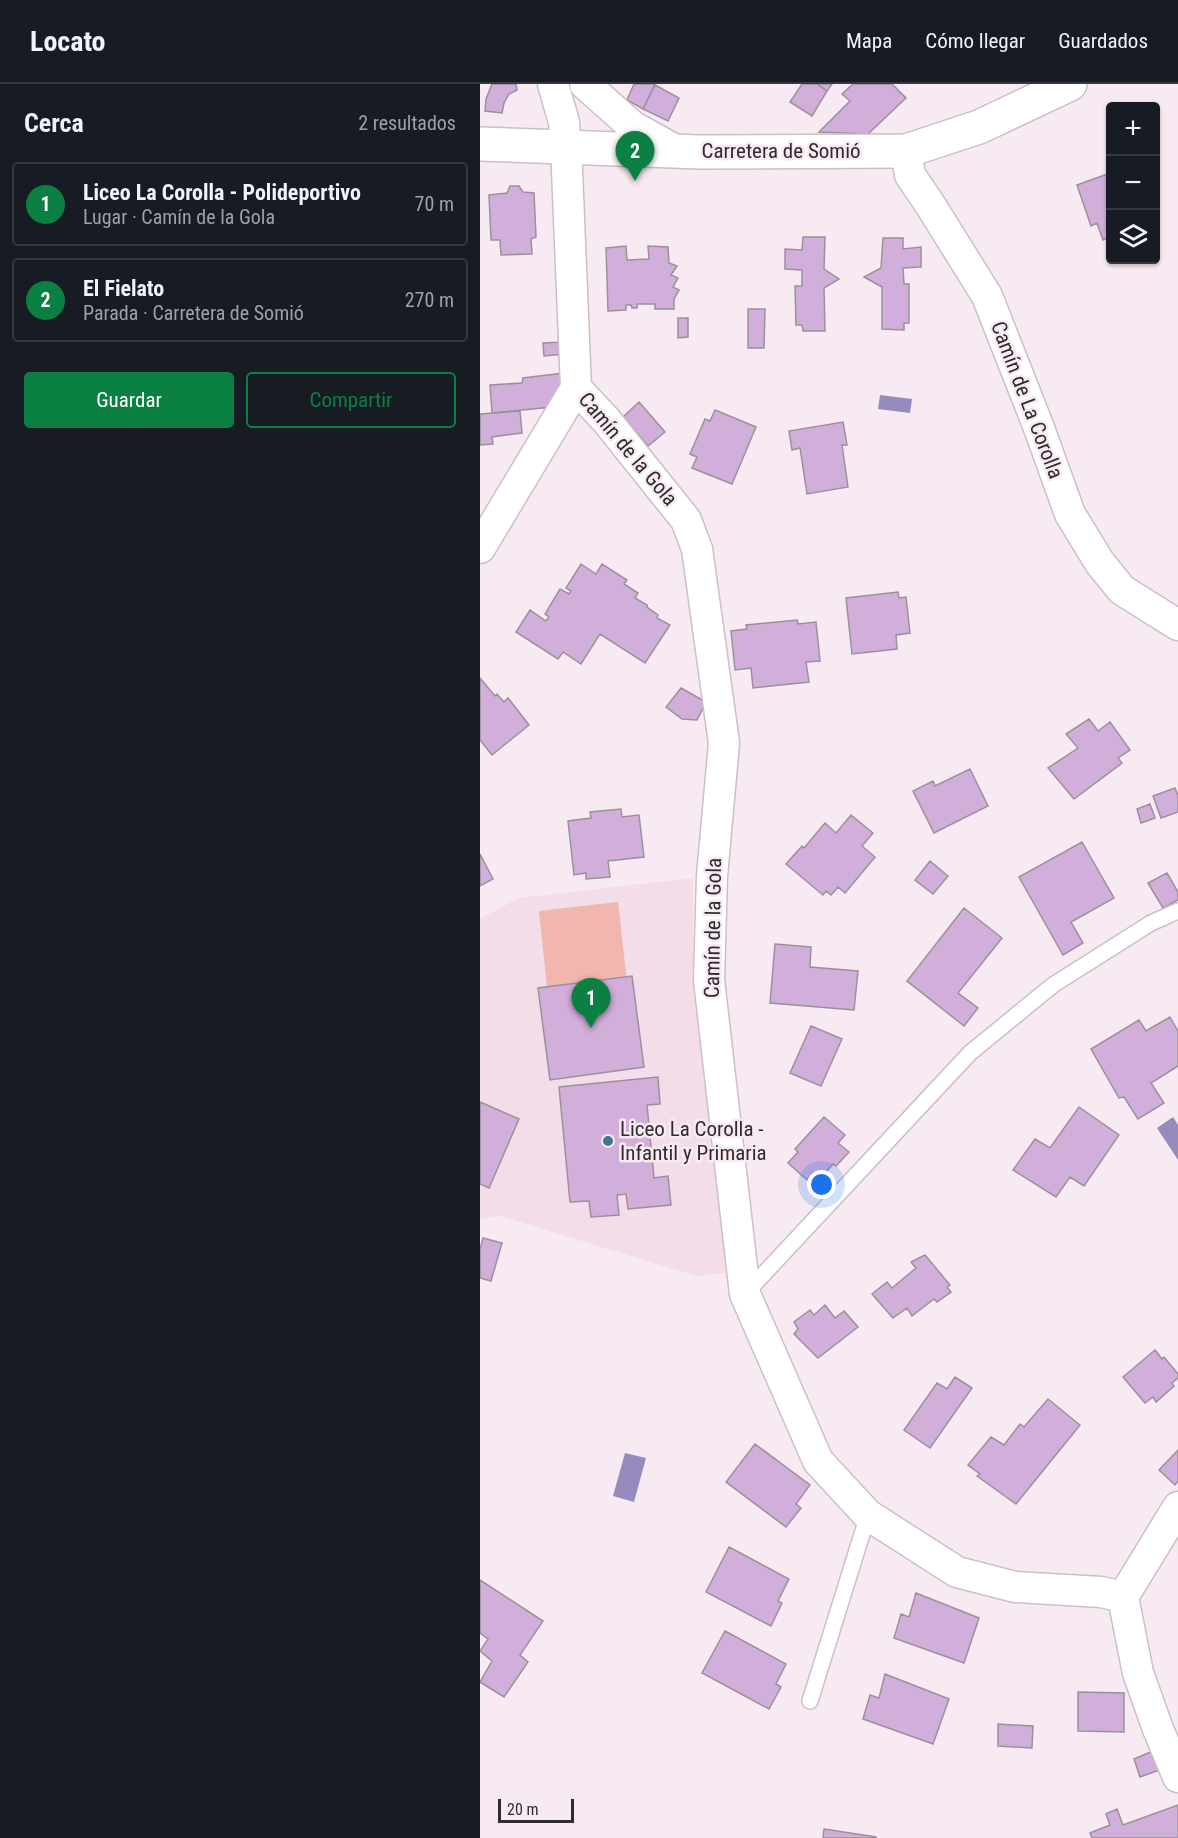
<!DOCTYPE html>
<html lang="es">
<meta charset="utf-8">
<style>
body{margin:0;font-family:"Roboto Condensed",sans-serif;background:#20242c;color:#f1f3f6}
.controls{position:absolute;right:18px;top:18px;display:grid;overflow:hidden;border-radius:6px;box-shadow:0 2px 4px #0004}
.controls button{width:54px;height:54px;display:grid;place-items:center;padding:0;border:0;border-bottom:2px solid #363941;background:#171b24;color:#f1f3f6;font:30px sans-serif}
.scale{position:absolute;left:18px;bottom:15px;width:76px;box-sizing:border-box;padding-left:6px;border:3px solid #302b2e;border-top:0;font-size:16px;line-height:21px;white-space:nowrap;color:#302b2e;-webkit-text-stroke:4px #f8eaf2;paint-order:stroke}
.you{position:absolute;left:342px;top:1101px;width:21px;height:21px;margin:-15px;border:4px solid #fff;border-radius:50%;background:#1a73e8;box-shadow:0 0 0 9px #1a73e833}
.badge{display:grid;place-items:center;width:39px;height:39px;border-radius:50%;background:#0b8043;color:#fff;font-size:20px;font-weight:700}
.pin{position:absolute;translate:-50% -50px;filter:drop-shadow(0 2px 3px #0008)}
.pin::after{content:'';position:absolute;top:32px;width:21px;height:18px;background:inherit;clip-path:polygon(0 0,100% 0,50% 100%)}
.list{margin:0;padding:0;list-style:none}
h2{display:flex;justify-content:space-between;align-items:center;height:78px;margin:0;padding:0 24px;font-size:26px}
h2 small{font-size:20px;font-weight:400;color:#9ea1a6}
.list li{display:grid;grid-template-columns:39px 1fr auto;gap:18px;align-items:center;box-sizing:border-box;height:84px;margin:0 12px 12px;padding:0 12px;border:2px solid #363941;border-radius:6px}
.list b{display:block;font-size:22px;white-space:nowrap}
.list p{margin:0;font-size:20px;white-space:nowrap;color:#9ea1a6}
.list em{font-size:20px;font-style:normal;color:#9ea1a6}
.actions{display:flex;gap:12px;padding:18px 24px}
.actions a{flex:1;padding:14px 0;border:2px solid #0b8043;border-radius:6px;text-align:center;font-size:21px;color:#0b8043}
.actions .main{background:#0b8043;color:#fff}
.icon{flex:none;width:33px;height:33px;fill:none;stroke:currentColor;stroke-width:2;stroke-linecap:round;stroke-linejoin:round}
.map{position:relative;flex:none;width:698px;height:1754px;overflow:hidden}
header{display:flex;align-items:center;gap:36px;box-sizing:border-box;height:84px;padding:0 30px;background:#171b24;border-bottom:2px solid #363941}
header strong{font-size:28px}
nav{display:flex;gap:33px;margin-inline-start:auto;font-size:21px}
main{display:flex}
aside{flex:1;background:#171b24}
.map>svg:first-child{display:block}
</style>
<header>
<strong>Locato</strong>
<nav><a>Mapa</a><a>Cómo llegar</a><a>Guardados</a></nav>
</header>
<main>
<aside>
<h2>Cerca<small>2 resultados</small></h2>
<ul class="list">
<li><span class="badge">1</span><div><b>Liceo La Corolla - Polideportivo</b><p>Lugar · Camín de la Gola</p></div><em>70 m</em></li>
<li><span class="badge">2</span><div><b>El Fielato</b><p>Parada · Carretera de Somió</p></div><em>270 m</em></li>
</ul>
<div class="actions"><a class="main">Guardar</a><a>Compartir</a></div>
</aside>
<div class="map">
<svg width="698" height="1754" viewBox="0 0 698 1754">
<rect width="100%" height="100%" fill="#f8eaf2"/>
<!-- built -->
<path fill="#f2dde9" d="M213,794V893L254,1188L216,1192L21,1132L0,1135V835L39,814Z"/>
<!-- green -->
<path fill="#f1b7ae" d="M138,818L156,978L76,987L59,827Z"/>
<!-- water -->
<path fill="#978abc" d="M400,311L432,315L430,329L398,325Z
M693,1033L698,1041V1076L677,1044Z
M145,1369L166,1374L154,1418L133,1412Z"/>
<!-- building -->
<path fill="#d2aedb" stroke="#9a919c" stroke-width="1.5" d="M12,0H36L37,6L29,10L24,19L22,29L5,27L6,15Z
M154,0H175L163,25L147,16Z
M322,0H337L347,7L332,32L310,18Z
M337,0H352L347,7Z
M373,0H412L426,14L388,50L339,48L370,17L362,10Z
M175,1L199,14L188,37L163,25Z
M630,89V153L623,156L617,139L611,142L597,101Z
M30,102H39L43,108L54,109L56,153L51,155L52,170L21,171L20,156H11L9,111L27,109Z
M323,153H345L344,185L359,195L344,204L345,247H323L322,241H316L315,202H322V186L305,185V165L322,166Z
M403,154H423V165L441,163V183L423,184L424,200H429V239H424V246L402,245V203L384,193L401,184Z
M146,162L147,176L169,175L168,162L188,163L189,179L197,182L191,191L198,194L193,203L199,206L194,215V225H175V220H157V224H152L151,221H146V226L128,227L126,164Z
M268,225H285L284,264H268Z
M198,234H208V253L198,254Z
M83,258L84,270L64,272L63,259Z
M85,289L72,323L12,329L10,301L42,299L43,294Z
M159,318L185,348L168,362L143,333Z
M235,326L276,343L252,400L212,384L217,373L210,370L225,335L230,337Z
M40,327L42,349L12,353L13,360L0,361V330Z
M363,338L367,361H362L368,403L327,410L320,364L312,366L309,347Z
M101,480L116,490L122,480L147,496L144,500L158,509L155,514L167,521V523L178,531L177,534L190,541L165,579L120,550L101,580L83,568L78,575L36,548L50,526L66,537L69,533L65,530L80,505L89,510L91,507L86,504Z
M418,508L419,514L426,513L430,549L416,551L417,565L372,570L366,514Z
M317,536L318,540L336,538L340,577L326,578L329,598L273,604L271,584L255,586L251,547L267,545L266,541Z
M0,594L15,612L17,610L24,618L28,614L49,641L12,671L0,656Z
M201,604L226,618L217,636L202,635L186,623Z
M609,635L618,647L630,638L650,666L638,674L642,679L594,715L568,684L598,664L586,650Z
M490,685L508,722L454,749L433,707L453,697L455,702Z
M695,704L698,712V728L681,734L673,712Z
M670,720L675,734L661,739L657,725Z
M141,725L142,733L159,731L164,773L128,777L130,793L106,795V789L94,791L88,737L111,734L110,728Z
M371,731L393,749L382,762L395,773L365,809L358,803L351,811L346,807L343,811L306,780L322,762L324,764L345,739L356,749Z
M602,758L634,814L591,838L603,859L583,871L539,793Z
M0,770L13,795L0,802Z
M450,777L468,792L453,810L435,796Z
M687,789L698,808V816L683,824L668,799Z
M484,824L522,854L478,909L498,924L484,942L427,897Z
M295,860L331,863L330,883L378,887L374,926L290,919Z
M152,892L164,983L70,996L58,904Z
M690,933L698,947V982L671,999L684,1019L658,1035L644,1013L639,1014L611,965L659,936L666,947Z
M331,942L362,955L341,1002L310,989Z
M178,993L180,1020L167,1021L174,1094L188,1092L191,1121L148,1125L146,1110L137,1111L139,1131L111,1133L109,1117L90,1118L79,1003Z
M0,1018L39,1035L9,1104L0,1100Z
M599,1023L639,1051L604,1102L590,1093L576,1113L533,1086L555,1055L570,1064Z
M344,1033L365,1051L358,1059L369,1068L356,1082L353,1080L340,1095L333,1089L327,1096L308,1079L318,1068L315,1065Z
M3,1154L22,1159L11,1197L0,1194V1165Z
M445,1171L470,1201L467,1203L471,1208L457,1218L454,1215L432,1232L427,1224L413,1234L392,1210L407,1198L412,1204L436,1184L431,1178Z
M345,1221L355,1234L364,1227L378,1243L338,1274L314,1250L318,1245L314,1238L330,1226L334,1231Z
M675,1266L682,1275L684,1273L698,1290V1294L692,1299L694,1302L676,1318L673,1313L665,1319L643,1293Z
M475,1293L492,1304L450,1364L424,1346L457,1299L467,1305Z
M568,1315L600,1341L536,1420L497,1392L500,1390L488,1381L511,1353L524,1361L540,1340L544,1343Z
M275,1360L330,1401L316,1420L321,1424L306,1443L246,1398Z
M698,1366V1397L695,1401L679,1386Z
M249,1463L309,1495L298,1517L302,1519L291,1542L226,1508Z
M0,1496L63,1537L40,1571L48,1578L24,1613L0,1598L12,1577L0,1567L8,1555L0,1549Z
M436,1509L499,1534L484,1579L414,1554L421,1530L429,1533Z
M245,1547L306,1580L296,1600L301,1603L289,1625L222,1589Z
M405,1590L469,1615L453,1660L383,1635L390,1611L399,1614Z
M598,1608L644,1609V1648L598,1647Z
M518,1640L553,1642L552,1664L518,1662Z
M680,1664L688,1683L660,1693L654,1675Z
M698,1721V1754H612L610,1749L630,1741L626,1730L637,1725L643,1741Z
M344,1745L396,1753V1754H343Z"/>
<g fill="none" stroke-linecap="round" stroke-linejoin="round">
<!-- lane casing -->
<g stroke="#ccbfc7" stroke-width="18">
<path id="lane" d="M265,1210L490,969L573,901L671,839L698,827
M330,1617L388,1431"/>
</g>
<!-- street casing -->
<g stroke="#ccbfc7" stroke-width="33">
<path id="street" d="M73,0L84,38L86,62L96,304L126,336L206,436L217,465L244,659L232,792L229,896L265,1210L338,1377L388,1431L477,1488L535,1503L621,1508L643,1513
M105,0L152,42L195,66
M426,67L430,91L451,122L507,212L559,344L590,430L620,479L642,506L698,541
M0,464L96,304
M698,1423L643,1513L658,1589L678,1645L698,1693"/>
</g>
<!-- secondary casing -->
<g stroke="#ccbfc7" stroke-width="36">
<path id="secondary" d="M0,60L220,68L426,67L499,43L590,0"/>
</g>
<!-- lane -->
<use href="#lane" stroke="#fff" stroke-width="15"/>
<!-- street -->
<use href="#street" stroke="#fff" stroke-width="30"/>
<!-- secondary -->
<use href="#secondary" stroke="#fff" stroke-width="33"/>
</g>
<!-- markers -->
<circle fill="#3e7991" stroke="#f8eaf2" stroke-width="2" cx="128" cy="1057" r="6"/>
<g text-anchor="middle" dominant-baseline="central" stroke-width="5" stroke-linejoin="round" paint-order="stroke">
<!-- street labels -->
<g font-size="21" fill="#302b2e" stroke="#f8eaf2">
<text x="301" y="67">Carretera de Somió</text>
<text transform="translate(547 316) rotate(69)">Camín de La Corolla</text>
<text transform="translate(148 365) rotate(50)">Camín de la Gola</text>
<text transform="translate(233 844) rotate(-89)">Camín de la Gola</text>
</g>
<!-- poi labels -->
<g font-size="21" fill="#302b2e" stroke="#f8eaf2" text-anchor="start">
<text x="140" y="1045">Liceo La Corolla -<tspan x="140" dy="24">Infantil y Primaria</tspan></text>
</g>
</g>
</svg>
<div class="controls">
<button>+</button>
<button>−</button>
<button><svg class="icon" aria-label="layers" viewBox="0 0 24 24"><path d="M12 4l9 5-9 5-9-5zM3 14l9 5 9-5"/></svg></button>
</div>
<div class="scale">20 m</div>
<div class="you"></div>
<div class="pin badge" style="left:111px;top:944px">1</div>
<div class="pin badge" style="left:155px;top:97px">2</div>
</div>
</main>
